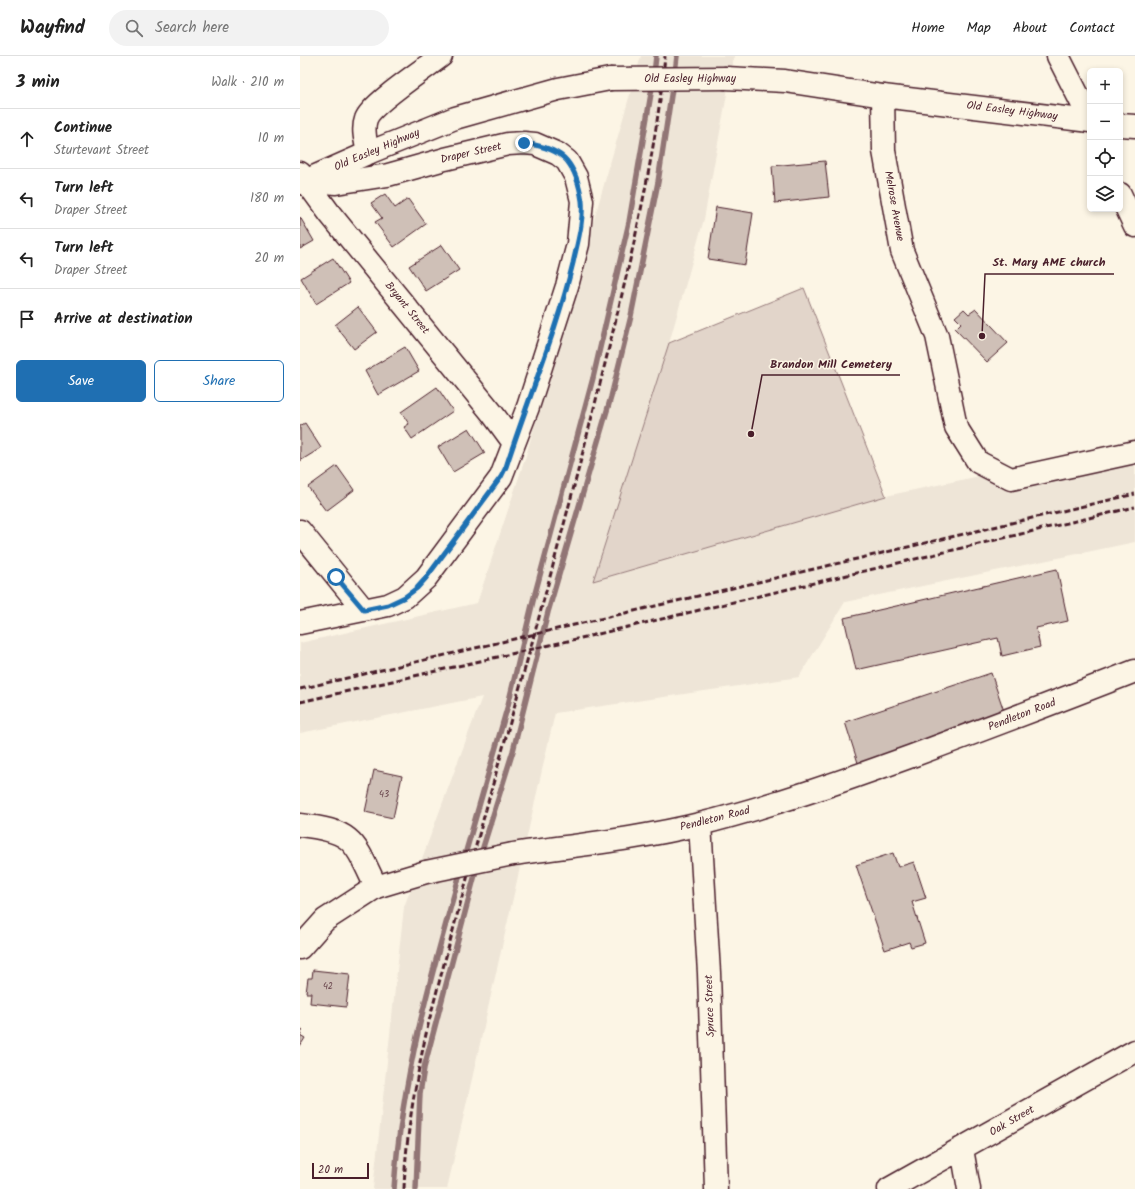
<!DOCTYPE html>
<meta charset="utf-8">
<style>
body{margin:0;font-family:Kalam,sans-serif;background:#f2f2f2;color:#222}
.controls{position:absolute;right:12px;top:12px;display:grid;overflow:hidden;border-radius:6px;box-shadow:0 2px 6px #0003}
.controls button{width:36px;height:36px;display:grid;place-items:center;padding:0;border:0;border-bottom:1px solid #e0e0e0;background:#fff;color:#222;font:20px sans-serif}
.scale{position:absolute;left:12px;bottom:10px;width:57px;box-sizing:border-box;padding-left:4px;border:2px solid #4a1f2b;border-top:0;font-size:11px;line-height:14px;white-space:nowrap;color:#4a1f2b;-webkit-text-stroke:3px #fcf5e5;paint-order:stroke}
.stop{position:absolute;width:12px;height:12px;margin:-9px;border:3px solid #1f6fb2;border-radius:50%;background:#fff}
.stop.end{background:#1f6fb2;border-color:#fff;box-shadow:0 1px 4px #0008}
.list{margin:0;padding:0;list-style:none}
h2{display:flex;justify-content:space-between;align-items:center;height:52px;margin:0;padding:0 16px;font-size:17px}
h2 small{font-size:13px;font-weight:400;color:#767676}
.list li{display:grid;grid-template-columns:26px 1fr auto;gap:12px;align-items:center;box-sizing:border-box;height:60px;padding:0 16px;border-top:1px solid #e0e0e0}
.list b{display:block;font-size:15px;white-space:nowrap}
.list p{margin:0;font-size:13px;white-space:nowrap;color:#767676}
.list em{font-size:13px;font-style:normal;color:#767676}
.actions{display:flex;gap:8px;padding:12px 16px}
.actions a{flex:1;padding:9px 0;border:1px solid #1f6fb2;border-radius:6px;text-align:center;font-size:14px;color:#1f6fb2}
.actions .main{background:#1f6fb2;color:#fff}
.icon{flex:none;width:22px;height:22px;fill:none;stroke:currentColor;stroke-width:2;stroke-linecap:round;stroke-linejoin:round}
.map{position:relative;flex:none;width:835px;height:1133px;overflow:hidden}
header{display:flex;align-items:center;gap:24px;box-sizing:border-box;height:56px;padding:0 20px;background:#fff;border-bottom:1px solid #e0e0e0}
header strong{font-size:19px}
nav{display:flex;gap:22px;margin-inline-start:auto;font-size:14px}
.search{width:280px;height:36px;background:#f2f2f2;display:flex;align-items:center;gap:10px;box-sizing:border-box;padding:0 14px;border-radius:22px;color:#767676;font-size:15px}
main{display:flex}
aside{flex:1;background:#fff}
.map>svg:first-child{display:block}
</style>
<header>
<strong>Wayfind</strong>
<div class="search"><svg class="icon" aria-label="search" viewBox="0 0 24 24"><circle cx="10" cy="10" r="6"/><path d="M15 15l6 6"/></svg>Search here</div>
<nav><a>Home</a><a>Map</a><a>About</a><a>Contact</a></nav>
</header>
<main>
<aside>
<h2>3 min<small>Walk · 210 m</small></h2>
<ul class="list">
<li><svg class="icon" aria-label="ahead" viewBox="0 0 24 24"><path d="M12 20V5M6 11l6-6 6 6"/></svg><div><b>Continue</b><p>Sturtevant Street</p></div><em>10 m</em></li>
<li><svg class="icon" aria-label="left" viewBox="0 0 24 24"><path d="M17 20v-9H6M10 6l-5 5 5 5"/></svg><div><b>Turn left</b><p>Draper Street</p></div><em>180 m</em></li>
<li><svg class="icon" aria-label="left" viewBox="0 0 24 24"><path d="M17 20v-9H6M10 6l-5 5 5 5"/></svg><div><b>Turn left</b><p>Draper Street</p></div><em>20 m</em></li>
<li><svg class="icon" aria-label="arrive" viewBox="0 0 24 24"><path d="M6 21V4h12l-3 4 3 4H6"/></svg><div><b>Arrive at destination</b></div></li>
</ul>
<div class="actions"><a class="main">Save</a><a>Share</a></div>
</aside>
<div class="map">
<svg width="835" height="1133" viewBox="0 0 835 1133">
<rect width="100%" height="100%" fill="#fcf5e5"/>
<filter id="ink" filterUnits="userSpaceOnUse"><feTurbulence type="fractalNoise" baseFrequency=".025" numOctaves="2"/><feDisplacementMap in="SourceGraphic" scale="8" xChannelSelector="R" yChannelSelector="G"/><feConvolveMatrix kernelMatrix="1 2 1 2 8 2 1 2 1" color-interpolation-filters="sRGB"/></filter>
<g filter="url(#ink)">
<!-- built -->
<path fill="#eee5d7" d="M341,0H434L404,163L361,316L293,525L586,440L835,387V486L545,546L499,621L255,657L147,1133H73L104,851L182,641L0,677V587L177,547L225,403Z"/>
<!-- green -->
<path fill="#e2d5ca" stroke="#967a7a" d="M504,232L586,440L293,525L369,287Z"/>
<g fill="none" stroke-linecap="round" stroke-linejoin="round">
<!-- stream -->
<path stroke="#917474" stroke-width="5.5" d="M375,17L377,0
M354,18L356,0
M180,801L213,695L248,556L311,341L331,260L358,126L373,26
M164,802L208,649L233,545L293,322L329,166L353,26
M94,1133C101,1024 131,919 161,814
M116,1133L120,1037L124,1012L177,811"/>
</g>
<!-- building -->
<path fill="#cfc0b7" stroke="#4a1f2b" d="M525,105L529,141L475,147L472,110Z
M85,138L95,152L108,143L126,168L94,191L75,166L82,162L71,147Z
M416,151L453,157L445,209L408,203Z
M0,161L14,185L0,193Z
M142,189L159,214L126,235L109,210Z
M33,202L49,227L16,248L1,222Z
M58,251L77,276L54,293L35,269Z
M664,253L669,258L676,253L708,287L687,306L655,273L661,267L655,261Z
M105,291L119,315L78,339L65,315Z
M137,331L153,355L112,383L104,371L109,368L101,356Z
M5,367L21,392L0,405V370Z
M169,372L185,397L153,416L138,391Z
M37,410L54,434L26,455L8,431Z
M757,513L768,565L736,572L740,591L702,600L698,582L556,614L544,562Z
M691,617L706,661L559,710L545,666Z
M74,714L102,720L93,762L65,756Z
M593,797L598,811L614,806L626,842L612,846L625,887L611,891L609,886L585,894L556,809Z
M13,914L50,918L46,951L10,947L11,937H6L8,922H12Z
M0,972L3,974L0,979L5,982L0,990Z"/>
<g fill="none" stroke-linecap="round" stroke-linejoin="round">
<!-- minor casing -->
<g stroke="#4a1f2b" stroke-width="25">
<path id="minor" d="M758,0L790,63
M583,40L584,95L602,195L637,280L656,371L678,406L711,423L835,396
M68,97C66,86 62,74 66,63C71,48 126,12 141,0
M0,117L30,158L192,357L214,387
M820,138L835,170
M0,475L64,554
M0,567L88,549L105,541L126,522L201,421L228,351L267,230L278,188L282,145L276,121L267,105L258,98L235,88L224,87L208,88L145,103L88,119L36,127L5,124
M400,768L409,917L416,1133
M0,769C54,775 54,785 76,831
M213,798C276,789 339,783 400,768C472,750 543,725 612,700C687,672 761,644 835,615
M0,892L25,864L76,831L126,816
M662,1093L669,1133
M589,1133L835,995"/>
</g>
<!-- major casing -->
<g stroke="#4a1f2b" stroke-width="25">
<path id="major" d="M426,22L485,25L583,40L790,65
M820,69L835,70
M0,127L68,97L155,62L258,33L310,23"/>
</g>
<!-- minor -->
<use href="#minor" stroke="#fcf5e5" stroke-width="22"/>
<!-- major -->
<use href="#major" stroke="#fcf5e5" stroke-width="22"/>
<!-- rail -->
<path stroke="#4a1f2b" stroke-width="3" stroke-dasharray="6 3" stroke-linecap="butt" d="M0,633L835,438
M0,646L294,579L835,451
M104,1133C106,1077 116,1023 128,969C182,760 244,553 296,344C324,230 354,117 365,0"/>
<!-- minor-bridge casing -->
<g stroke="#4a1f2b" stroke-width="25" stroke-linecap="butt">
<path id="minor-bridge" d="M126,816L213,798"/>
</g>
<!-- major-bridge casing -->
<g stroke="#4a1f2b" stroke-width="25" stroke-linecap="butt">
<path id="major-bridge" d="M310,23L426,22"/>
</g>
<!-- minor-bridge -->
<use href="#minor-bridge" stroke="#fcf5e5" stroke-width="22"/>
<!-- major-bridge -->
<use href="#major-bridge" stroke="#fcf5e5" stroke-width="22"/>
</g>
</g>
<g fill="none" stroke-linecap="round" stroke-linejoin="round" filter="url(#ink)">
<!-- route -->
<path stroke="#1f6fb2" stroke-width="5" d="M36,521L64,554L88,549L105,541L117,532L126,522L201,421L206,411C228,343 256,277 273,207C277,188 284,165 282,145C280,132 276,116 267,105C258,94 238,89 224,87"/>
</g>
<g text-anchor="middle" dominant-baseline="central" stroke-width="3" stroke-linejoin="round" paint-order="stroke">
<!-- number labels -->
<g font-size="9" fill="#6b474e">
<text x="84" y="738">43</text>
<text x="28" y="930">42</text>
</g>
<!-- street labels -->
<g font-size="11" fill="#4a1f2b" stroke="#fcf5e5">
<text x="390" y="23">Old Easley Highway</text>
<text transform="translate(712 55) rotate(7)">Old Easley Highway</text>
<text transform="translate(77 94) rotate(-23)">Old Easley Highway</text>
<text transform="translate(171 97) rotate(-13)">Draper Street</text>
<text transform="translate(594 150) rotate(80)">Melrose Avenue</text>
<text transform="translate(107 252) rotate(51)">Bryant Street</text>
<text transform="translate(722 659) rotate(-21)">Pendleton Road</text>
<text transform="translate(415 763) rotate(-14)">Pendleton Road</text>
<text transform="translate(410 950) rotate(-92)">Spruce Street</text>
<text transform="translate(712 1065) rotate(-30)">Oak Street</text>
</g>
</g>
<!-- callouts -->
<path fill="none" stroke="#4a1f2b" stroke-width="1.5" d="M682 280L685 218H814M451 378L462 319H600"/>
<g fill="#4a1f2b" stroke="#fcf5e5" stroke-width="1.5">
<circle cx="682" cy="280" r="4"/>
<circle cx="451" cy="378" r="4"/>
</g>
<g font-size="12" text-anchor="middle" font-weight="bold" fill="#4a1f2b" stroke="#fcf5e5" stroke-width="3" stroke-linejoin="round" paint-order="stroke">
<text x="749" y="210">St. Mary AME church</text>
<text x="531" y="312">Brandon Mill Cemetery</text>
</g>
</svg>
<div class="controls">
<button>+</button>
<button>−</button>
<button><svg class="icon" aria-label="locate" viewBox="0 0 24 24"><circle cx="12" cy="12" r="6"/><path d="M12 2v4M12 18v4M2 12h4M18 12h4"/></svg></button>
<button><svg class="icon" aria-label="layers" viewBox="0 0 24 24"><path d="M12 4l9 5-9 5-9-5zM3 14l9 5 9-5"/></svg></button>
</div>
<div class="scale">20 m</div>
<div class="stop" style="left:36px;top:521px"></div>
<div class="stop end" style="left:224px;top:87px"></div>
</div>
</main>
